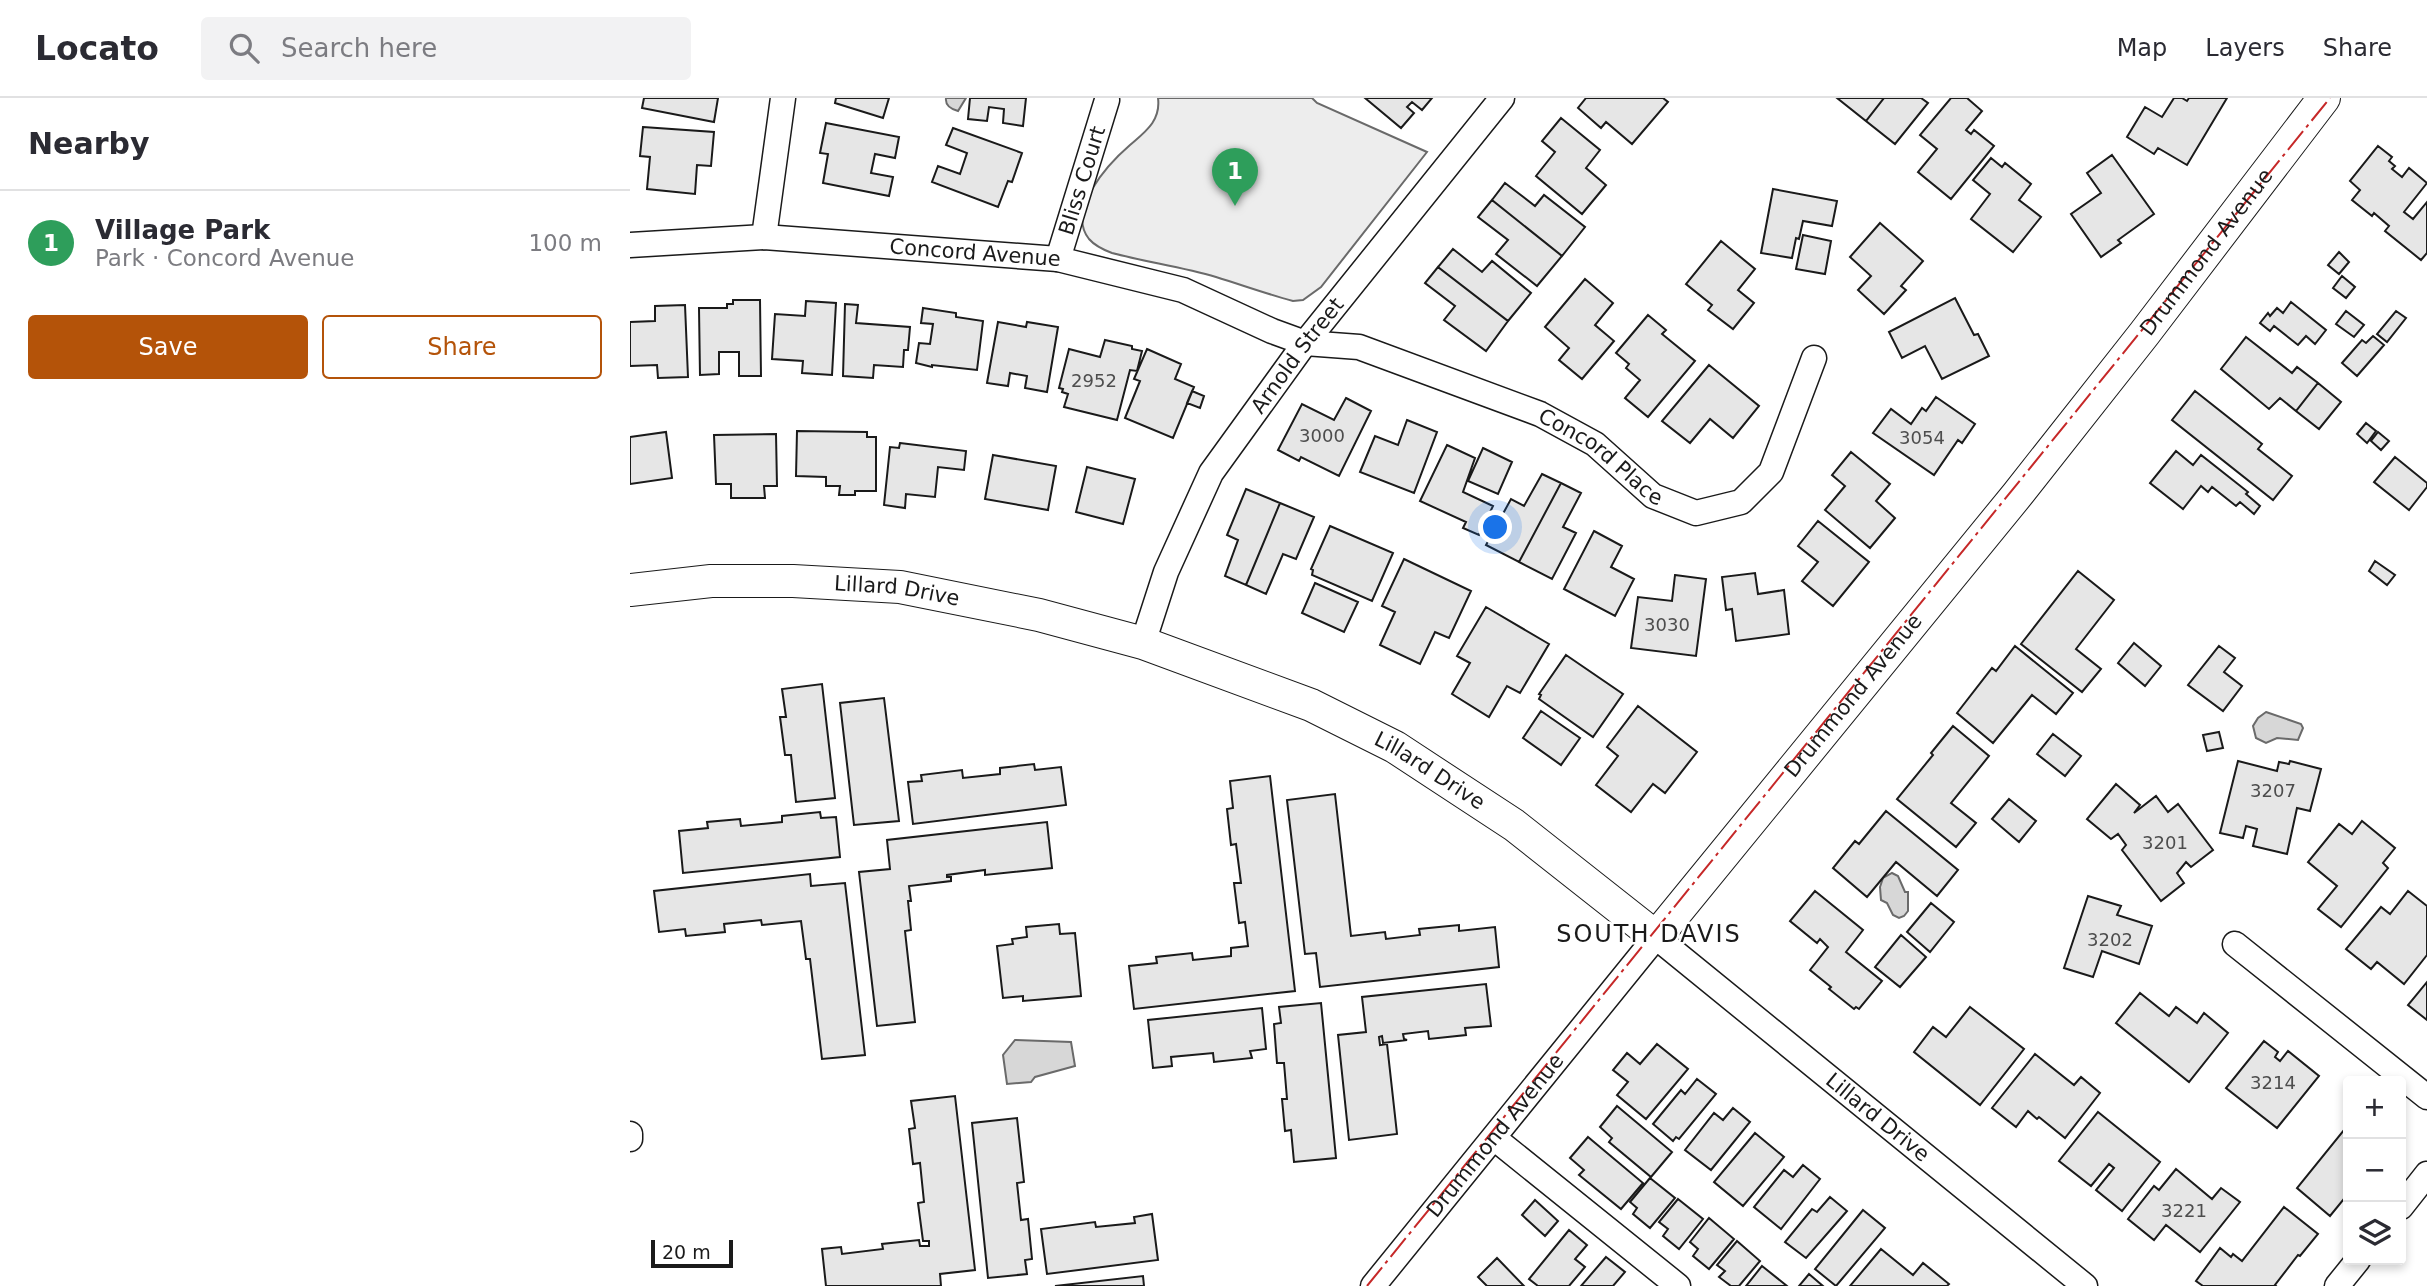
<!DOCTYPE html>
<meta charset="utf-8">
<style>
body{margin:0;font-family:"DejaVu Sans",sans-serif;background:#f2f2f3;color:#2b2b33}
.controls{position:absolute;right:21px;bottom:21px;display:grid;overflow:hidden;border-radius:7px;box-shadow:0 4px 10px #0003}
.controls button{width:63px;height:63px;display:grid;place-items:center;padding:0;border:0;border-bottom:2px solid #e1e1e2;background:#fff;color:#2b2b33;font:35px sans-serif}
.scale{position:absolute;left:21px;bottom:18px;width:82px;box-sizing:border-box;padding-left:7px;border:4px solid #1a1a1a;border-top:0;font-size:19px;line-height:24px;white-space:nowrap;color:#1a1a1a;-webkit-text-stroke:5px #fff;paint-order:stroke}
.you{position:absolute;left:866px;top:430px;width:24px;height:24px;margin:-18px;border:5px solid #fff;border-radius:50%;background:#1a73e8;box-shadow:0 0 0 10px #1a73e833}
.badge{display:grid;place-items:center;width:46px;height:46px;border-radius:50%;background:#b45309;color:#fff;font-size:23px;font-weight:700}
.pin{position:absolute;translate:-50% -58px;filter:drop-shadow(0 2px 4px #0008)}
.pin::after{content:'';position:absolute;top:37px;width:24px;height:21px;background:inherit;clip-path:polygon(0 0,100% 0,50% 100%)}
.list{margin:0;padding:0;list-style:none}
h2{display:flex;justify-content:space-between;align-items:center;height:91px;margin:0;padding:0 28px;font-size:30px}
h2 small{font-size:23px;font-weight:400;color:#7c7c81}
.list li{display:grid;grid-template-columns:46px 1fr auto;gap:21px;align-items:center;box-sizing:border-box;height:105px;padding:0 28px;border-top:2px solid #e1e1e2}
.list b{display:block;font-size:26px;white-space:nowrap}
.list p{margin:0;font-size:23px;white-space:nowrap;color:#7c7c81}
.list em{font-size:23px;font-style:normal;color:#7c7c81}
.actions{display:flex;gap:14px;padding:21px 28px}
.actions a{flex:1;padding:16px 0;border:2px solid #b45309;border-radius:7px;text-align:center;font-size:24px;color:#b45309}
.actions .main{background:#b45309;color:#fff}
.icon{flex:none;width:38px;height:38px;fill:none;stroke:currentColor;stroke-width:2;stroke-linecap:round;stroke-linejoin:round}
.map{position:relative;flex:none;width:1797px;height:1188px;overflow:hidden}
header{display:flex;align-items:center;gap:42px;box-sizing:border-box;height:98px;padding:0 35px;background:#fff;border-bottom:2px solid #e1e1e2}
header strong{font-size:33px}
nav{display:flex;gap:38px;margin-inline-start:auto;font-size:24px}
.search{width:490px;height:63px;background:#f2f2f3;display:flex;align-items:center;gap:18px;box-sizing:border-box;padding:0 24px;border-radius:7px;color:#7c7c81;font-size:26px}
main{display:flex}
aside{flex:1;background:#fff}
.map>svg:first-child{display:block}
</style>
<header>
<strong>Locato</strong>
<div class="search"><svg class="icon" aria-label="search" viewBox="0 0 24 24"><circle cx="10" cy="10" r="6"/><path d="M15 15l6 6"/></svg>Search here</div>
<nav><a>Map</a><a>Layers</a><a>Share</a></nav>
</header>
<main>
<aside>
<h2>Nearby<small></small></h2>
<ul class="list">
<li><span class="badge" style="background:#2e9e5b">1</span><div><b>Village Park</b><p>Park · Concord Avenue</p></div><em>100 m</em></li>
</ul>
<div class="actions"><a class="main">Save</a><a>Share</a></div>
</aside>
<div class="map">
<svg width="1797" height="1188" viewBox="0 0 1797 1188">
<rect width="100%" height="100%" fill="#fff"/>
<!-- green -->
<path fill="#ededed" stroke="#6a6a6a" stroke-width="2" d="M528,0H682L687,5L797,54L691,189L673,202L663,203C637,196 612,187 586,179C552,169 516,164 482,155C474,152 465,148 459,141C436,112 478,66 500,47C515,34 531,23 528,0Z"/>
<!-- water -->
<path fill="#d7d7d7" stroke="#6a6a6a" stroke-width="2" d="M336,0L328,13C321,11 315,8 316,0Z
M1636,614L1671,626L1673,630L1668,642L1647,640L1636,645L1626,640L1623,628L1628,620Z
M1262,775L1268,778L1275,794H1278V813L1274,818L1269,820L1263,817L1257,805L1251,802L1250,789L1253,780Z
M385,942L441,944L445,968L405,979L401,984L377,986L373,957Z"/>
<!-- building -->
<path fill="#e6e6e6" stroke="#1a1a1a" stroke-width="2" d="M14,0H88L84,24L12,10Z
M206,0H259L253,20L205,5Z
M340,0H396L393,28L373,25L374,11L359,9L357,23L338,21Z
M735,0H802L792,12L782,4L777,9L784,15L771,30Z
M956,0H1033L1038,4L1002,46L976,24L971,30L948,10Z
M1207,0H1254L1236,23Z
M1254,0H1291L1298,5L1265,46L1236,23Z
M1321,0H1337L1352,13L1336,32L1341,36L1344,32L1364,48L1321,101L1288,74L1307,51L1290,37Z
M1544,0H1552L1557,3L1559,0H1597L1557,67L1528,50L1524,56L1497,39L1515,9L1532,19Z
M931,20L970,52L956,70L976,87L952,116L906,78L925,54L912,43Z
M196,25L269,39L265,60L245,56L241,75L263,79L259,98L193,85L198,56L190,55Z
M13,29L84,34L81,68L67,67L65,96L17,91L20,59L10,58Z
M323,30L392,55L382,84L378,83L368,109L302,84L308,68L330,76L337,55L316,47Z
M1748,48L1762,59L1759,63L1765,68L1762,71L1772,79L1779,70L1797,85L1774,114L1783,121L1797,104V155L1791,162L1755,133L1759,128L1744,115L1742,118L1722,102L1730,92L1720,83Z
M1482,57L1524,116L1488,142L1491,145L1471,159L1441,116L1471,95L1457,75Z
M1361,60L1372,69L1375,65L1401,86L1389,102L1411,119L1383,154L1341,121L1360,96L1343,82Z
M875,85L905,108L914,97L955,129L932,158L862,102Z
M1143,91L1207,103L1202,128L1173,123L1169,141L1166,140L1162,160L1131,155Z
M862,102L932,158L907,188L866,156L878,142L848,119Z
M1250,125L1293,163L1271,188L1276,192L1254,216L1228,192L1241,178L1220,159Z
M1173,137L1201,143L1195,176L1166,171Z
M1091,143L1125,171L1108,192L1124,205L1103,231L1078,212L1082,207L1056,186Z
M823,151L852,174L862,163L901,195L878,223L808,169Z
M1709,154L1719,164L1709,176L1698,167Z
M808,169L878,223L856,253L814,222L825,208L795,185Z
M1712,178L1725,189L1716,200L1703,190Z
M955,181L983,205L965,227L984,243L952,281L929,262L939,250L915,229Z
M1325,200L1344,237L1348,236L1359,258L1312,281L1295,248L1272,260L1259,234Z
M103,202H130L131,278H109V254H89V276L70,277L69,210H97V206H103Z
M176,203L206,205L202,277L172,275L173,263L142,261L145,216L175,218Z
M1661,204L1696,232L1685,246L1676,238L1668,247L1644,228L1640,233L1630,225L1638,215L1640,218L1647,210L1653,215Z
M215,206L228,207L226,225L280,229L278,252H274L273,269L244,267L243,280L213,278Z
M55,207L58,279L28,280L27,267L0,268V224L25,223V208Z
M293,210L326,215V219L353,223L347,272L302,267V269L286,265L289,245L300,246L303,226L291,225Z
M1716,213L1734,227L1724,239L1706,226Z
M1766,213L1776,220L1757,244L1747,236Z
M1018,217L1036,232L1032,236L1065,263L1018,319L995,300L1010,282L996,270L999,266L986,255Z
M368,224L396,229L397,224L428,229L417,294L395,290L397,278L380,275L378,288L357,285Z
M1743,238L1754,247L1727,278L1712,265L1732,242L1736,245Z
M1616,239L1662,275L1667,269L1688,285L1666,313L1650,300L1639,311L1591,271Z
M475,242L502,248V251L512,253L507,273L500,272L487,322L434,309L438,296L432,294L433,291L429,290L439,251L470,259Z
M517,251L551,266L545,281L564,289L543,340L495,320L510,283L504,281Z
M1079,267L1129,308L1103,340L1080,321L1060,345L1032,323Z
M1688,285L1711,304L1689,331L1666,313Z
M562,293L574,298L570,310L557,305Z
M1565,293L1632,346L1628,351L1662,378L1643,402L1542,322Z
M1306,299L1345,326L1332,345L1328,342L1304,377L1243,335L1261,311L1281,326L1292,310L1296,313Z
M716,300L741,313L709,378L671,359L669,363L648,352L672,306L704,322Z
M777,322L807,334L784,395L730,374L745,338L768,347Z
M1736,325L1746,333L1737,345L1727,336Z
M167,333L237,334V339H246V393H225V397H209L210,388H196V379L166,378Z
M36,334L42,380L0,386V339Z
M1748,334L1759,343L1751,352L1741,343Z
M146,336L147,388H134L135,400H101V386H86L84,337Z
M270,345L336,353L334,372L308,369L305,399L276,396L275,410L254,407L260,349L269,350Z
M817,347L845,360L833,394L863,408L849,437L833,430L836,424L790,403Z
M853,350L882,364L868,396L838,383Z
M1546,353L1563,367L1571,357L1618,394L1616,396L1630,408L1624,416L1610,404L1606,408L1582,389L1578,394L1571,388L1553,411L1520,385Z
M1221,354L1260,386L1246,403L1265,420L1240,450L1195,412L1215,388L1202,377Z
M363,357L426,368L418,412L355,401Z
M1765,359L1797,385V389L1779,412L1744,384Z
M457,369L505,381L493,426L446,414Z
M912,376L931,385L889,464L856,447L881,401L894,408Z
M931,385L951,395L933,429L946,435L922,481L889,464Z
M616,391L650,405L616,487L595,478L608,442L597,437Z
M650,405L684,419L666,461L653,456L636,496L616,487Z
M1188,423L1239,464L1203,508L1172,483L1188,464L1168,448Z
M700,428L763,455L742,503L682,477L683,472L681,471Z
M964,433L992,448L981,469L1004,481L985,518L934,491Z
M774,461L841,493L819,540L805,534L790,566L750,547L765,514L752,508Z
M1745,463L1765,477L1757,487L1739,473Z
M1448,473L1484,502L1446,551L1471,571L1452,594L1391,546Z
M1125,475L1128,496L1154,492L1159,536L1106,543L1102,511L1096,512L1092,479Z
M1045,477L1076,481L1066,558L1001,550L1008,499L1042,503Z
M685,485L728,504L714,534L672,515Z
M856,509L919,546L890,595L877,588L859,619L822,596L840,565L827,558Z
M1504,545L1531,568L1515,588L1488,565Z
M1385,548L1443,595L1426,616L1402,597L1363,645L1327,615L1362,570L1366,573Z
M1589,548L1605,560L1594,574L1612,588L1593,613L1558,587Z
M936,557L993,596L963,639L909,601L911,597L909,596Z
M192,586L205,700L166,704L161,657H155L150,619H156L152,591Z
M254,600L269,723L224,727L210,605Z
M1008,608L1067,654L1035,695L1023,686L1001,714L966,687L988,658L977,649Z
M911,613L950,640L931,667L893,640Z
M1323,628L1359,658L1321,705L1346,725L1326,749L1267,701L1303,657L1301,655Z
M1589,634L1593,650L1577,653L1573,637Z
M1423,636L1451,658L1435,678L1407,656Z
M1608,663L1647,673L1649,664L1659,666L1660,663L1691,671L1680,713L1667,710L1657,756L1623,748L1627,731L1616,728L1613,740L1590,735Z
M404,666L405,672L431,669L436,707L283,726L278,684L292,683L291,677L332,672L333,680L370,676V670Z
M640,678L665,893L504,911L499,868L527,865L526,859L562,855L563,862L601,858V850L618,848L615,824L609,825L604,785H611L606,746L601,747L597,711L603,710L600,683Z
M1486,686L1510,707L1504,715L1526,698L1538,714L1548,706L1583,752L1561,769L1556,764L1547,775L1554,785L1531,803L1492,752L1496,747L1488,736L1481,741L1457,721Z
M705,696L721,838L755,834L756,841L790,837L789,831L829,827V833L865,829L869,869L690,889L686,855L675,856L657,702Z
M1379,701L1406,723L1389,744L1362,721Z
M1256,713L1328,772L1307,798L1266,764L1237,799L1203,770L1225,743L1229,746Z
M190,714L191,720L206,719L210,759L53,775L49,733L78,730L77,724L110,721L111,728L152,724V718Z
M1732,723L1765,750L1753,765L1758,770L1711,829L1688,811L1707,788L1678,764L1709,726L1722,736Z
M417,724L422,770L355,777V772L317,777V779H321V783L279,788L281,803H278L281,832L275,833L285,924L247,928L229,774L260,771L257,742Z
M180,776L181,788L215,785L235,957L192,961L180,861H176L171,823L132,827L131,822L94,826L95,834L56,838L55,831L29,834L24,793Z
M1185,793L1233,832L1216,854L1252,883L1229,911L1226,909L1224,911L1199,891L1201,889L1180,872L1198,849L1190,841L1187,845L1160,823Z
M1778,793L1797,808V857L1774,886L1747,864L1741,871L1716,851L1751,809L1760,816Z
M1458,798L1491,808L1487,817L1522,828L1509,866L1472,853L1463,879L1434,870Z
M1301,805L1324,824L1300,854L1277,834Z
M429,826L430,836L445,835L451,898L393,903V898L373,900L367,848L383,846L382,841L397,839L396,829Z
M1271,837L1296,859L1270,889L1245,869Z
M1797,884V922L1778,907Z
M856,886L861,928L835,930L836,937L799,941L798,933L773,936L774,941L777,942L753,945L752,938L749,939L750,947L757,946L767,1036L719,1042L708,937L736,934L732,899Z
M1510,895L1539,918L1546,909L1567,925L1574,915L1598,935L1559,984L1486,925Z
M691,905L706,1060L664,1064L661,1032L655,1033L652,1001H657L654,965H647L644,926L651,925L649,909Z
M1340,909L1394,951L1350,1007L1284,954L1303,929L1316,939Z
M632,910L636,951L620,953L622,960L584,964L583,955L541,959L542,968L523,970L518,922Z
M1634,943L1648,954L1645,959L1650,963L1658,953L1689,978L1647,1030L1596,990Z
M1027,946L1058,971L1016,1021L987,997L998,984L983,972L997,955L1010,966Z
M1405,956L1444,987L1451,979L1470,995L1435,1040L1409,1019L1407,1021L1398,1013L1386,1029L1362,1010Z
M1067,981L1086,996L1049,1041L1046,1039L1043,1043L1023,1026L1051,992L1055,996Z
M325,998L345,1172L310,1176L311,1188H196L192,1151L211,1149L212,1156L253,1151L252,1146L289,1142L290,1148H299V1143H293L288,1105L294,1104L290,1065L283,1066L279,1031L285,1030L281,1003Z
M987,1008L1042,1054L1021,1079L979,1044L982,1040L970,1029Z
M1103,1010L1120,1024L1081,1072L1055,1052L1084,1015L1093,1022Z
M1468,1014L1530,1064L1492,1113L1466,1092L1484,1070L1479,1066L1461,1088L1429,1063Z
M387,1020L394,1084L387,1085L391,1122L398,1121L402,1161L395,1162L397,1176L358,1180L342,1025Z
M1718,1027V1096L1700,1118L1667,1090Z
M1125,1035L1154,1059L1113,1108L1084,1084Z
M958,1039L1013,1085L991,1111L949,1077L954,1072L940,1060Z
M1173,1067L1190,1081L1151,1131L1124,1109L1154,1072L1163,1079Z
M1546,1071L1582,1101L1591,1090L1610,1104L1570,1154L1536,1127L1524,1142L1498,1121L1524,1088L1529,1092Z
M1020,1080L1045,1100L1020,1130L1003,1116L1007,1110L1000,1104Z
M1200,1099L1217,1113L1176,1160L1155,1144L1182,1111L1187,1114Z
M1048,1101L1073,1121L1049,1151L1033,1138L1038,1131L1029,1124Z
M905,1102L928,1123L915,1138L892,1117Z
M1654,1109L1688,1136L1670,1158L1668,1157L1645,1187L1646,1188H1573L1566,1183L1590,1150L1601,1159L1603,1156L1612,1163Z
M1233,1112L1255,1130L1206,1188L1185,1171Z
M522,1116L528,1162L417,1176L411,1131L465,1124L466,1129L505,1125L504,1119Z
M1079,1120L1104,1141L1079,1171L1063,1158L1068,1151L1060,1144Z
M939,1132L957,1147L945,1161L955,1169L939,1188H908L899,1181Z
M1107,1143L1130,1163L1109,1188H1101L1089,1179L1095,1173L1087,1167Z
M1251,1151L1283,1177L1293,1165L1319,1186L1317,1188H1220Z
M976,1159L995,1174L983,1188H951Z
M867,1160L894,1188H857L848,1179Z
M1132,1168L1157,1188H1116Z
M1179,1176L1193,1188H1169Z
M513,1178L514,1188H425Z"/>
<g fill="none" stroke-linecap="round" stroke-linejoin="round">
<!-- minor casing -->
<g stroke="#1a1a1a" stroke-width="27">
<g id="minor">
<path d="M134,139L153,0"/>
<path id="s1" d="M0,147L134,139L428,161L553,192L642,233L675,245L729,249L910,316L965,346L1023,398L1066,415L1111,404L1141,374L1184,260"/>
<path id="s2" d="M428,161L477,2"/>
<path id="s3" d="M513,545L536,474L581,375L675,245L872,0"/>
<path d="M1605,846L1797,999"/>
<path d="M0,1036V1041"/>
<path d="M864,1040L1048,1188"/>
<path d="M1771,1109L1797,1076"/>
<path id="s4" d="M743,1188L1026,839L1455,1188"/>
<path d="M1707,1188L1728,1162"/>
</g>
</g>
<!-- tertiary casing -->
<g stroke="#1a1a1a" stroke-width="34">
<g id="tertiary">
<path id="s5" d="M0,492L81,483H163L270,489L409,517L513,545L681,607L765,649L884,727L1026,839L1387,397L1514,236L1694,0"/>
</g>
</g>
<!-- minor -->
<use href="#minor" stroke="#fff" stroke-width="24"/>
<!-- tertiary -->
<use href="#tertiary" stroke="#fff" stroke-width="32"/>
<!-- power -->
<path stroke="#c62828" stroke-width="2" stroke-dasharray="24 5 3.5 5" stroke-linecap="butt" d="M737,1188L1700,0"/>
</g>
<g text-anchor="middle" dominant-baseline="central" stroke-width="5" stroke-linejoin="round" paint-order="stroke">
<!-- number labels -->
<g font-size="18" fill="#4d4d4d">
<text x="464" y="282">2952</text>
<text x="692" y="337">3000</text>
<text x="1292" y="339">3054</text>
<text x="1037" y="526">3030</text>
<text x="1643" y="692">3207</text>
<text x="1535" y="744">3201</text>
<text x="1480" y="841">3202</text>
<text x="1643" y="984">3214</text>
<text x="1554" y="1112">3221</text>
</g>
<!-- street labels -->
<g font-size="21" fill="#1a1a1a" stroke="#fff">
<text stroke="none"><textPath href="#s2" startOffset="82">Bliss Court</textPath></text>
<text stroke="none"><textPath href="#s5" startOffset="1995">Drummond Avenue</textPath></text>
<text stroke="none"><textPath href="#s1" startOffset="346">Concord Avenue</textPath></text>
<text stroke="none"><textPath href="#s3" startOffset="329">Arnold Street</textPath></text>
<text stroke="none"><textPath href="#s1" startOffset="1013">Concord Place</textPath></text>
<text stroke="none"><textPath href="#s5" startOffset="268">Lillard Drive</textPath></text>
<text stroke="none"><textPath href="#s5" startOffset="1428">Drummond Avenue</textPath></text>
<text stroke="none"><textPath href="#s5" startOffset="835">Lillard Drive</textPath></text>
<text stroke="none"><textPath href="#s4" startOffset="735">Lillard Drive</textPath></text>
<text stroke="none"><textPath href="#s4" startOffset="194">Drummond Avenue</textPath></text>
</g>
<!-- quarter labels -->
<g font-size="24" letter-spacing="2" fill="#1a1a1a" stroke="#fff">
<text x="1019" y="836">SOUTH DAVIS</text>
</g>
</g>
</svg>
<div class="controls">
<button>+</button>
<button>−</button>
<button><svg class="icon" aria-label="layers" viewBox="0 0 24 24"><path d="M12 4l9 5-9 5-9-5zM3 14l9 5 9-5"/></svg></button>
</div>
<div class="scale">20 m</div>
<div class="you"></div>
<div class="pin badge" style="left:605px;top:108px;background:#2e9e5b">1</div>
</div>
</main>
